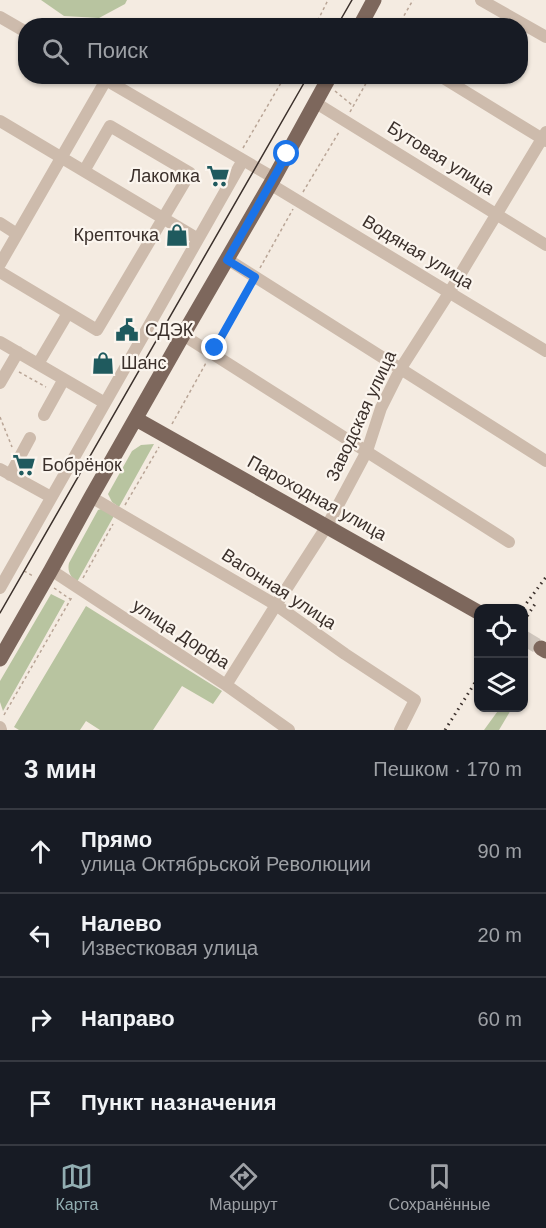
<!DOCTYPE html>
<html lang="ru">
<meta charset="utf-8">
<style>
body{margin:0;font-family:Helvetica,sans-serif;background:#20242c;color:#f1f3f6}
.controls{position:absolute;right:18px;bottom:18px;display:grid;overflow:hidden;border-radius:12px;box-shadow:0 2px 4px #0004}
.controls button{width:54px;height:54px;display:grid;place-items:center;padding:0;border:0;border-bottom:2px solid #363941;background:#171b24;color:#f1f3f6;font:30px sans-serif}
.stop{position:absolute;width:18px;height:18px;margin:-14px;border:4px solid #1a73e8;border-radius:50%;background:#fff}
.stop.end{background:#1a73e8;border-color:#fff;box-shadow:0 2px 6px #0008}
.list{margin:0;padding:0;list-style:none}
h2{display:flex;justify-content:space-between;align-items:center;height:78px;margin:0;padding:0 24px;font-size:26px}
h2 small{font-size:20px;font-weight:400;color:#9ea1a6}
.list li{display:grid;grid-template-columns:39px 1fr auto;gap:18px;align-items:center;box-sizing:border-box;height:84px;padding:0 24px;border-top:2px solid #363941}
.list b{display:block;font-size:22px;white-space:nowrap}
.list p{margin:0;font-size:20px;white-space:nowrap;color:#9ea1a6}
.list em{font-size:20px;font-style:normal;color:#9ea1a6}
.icon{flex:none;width:33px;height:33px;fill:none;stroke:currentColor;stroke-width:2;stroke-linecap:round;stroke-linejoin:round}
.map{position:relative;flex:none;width:546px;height:730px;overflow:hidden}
.search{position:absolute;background:#171b24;box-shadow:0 2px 4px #0004;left:18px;right:18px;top:18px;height:66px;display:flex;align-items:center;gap:15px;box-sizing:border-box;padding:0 21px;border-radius:24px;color:#9ea1a6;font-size:22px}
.sheet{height:414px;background:#171b24}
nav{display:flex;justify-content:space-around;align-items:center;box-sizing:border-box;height:84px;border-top:2px solid #363941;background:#171b24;font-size:16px;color:#9ea1a6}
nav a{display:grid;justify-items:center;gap:3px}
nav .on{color:#92aeb2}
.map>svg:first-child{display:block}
</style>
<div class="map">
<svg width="546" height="730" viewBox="0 0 546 730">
<rect width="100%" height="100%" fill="#f4ebe1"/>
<!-- green -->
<path fill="#b8c4a0" d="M41,0H127L125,4L99,18L64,16Z
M154,444L119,507L112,502L108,494L132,451L141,445Z
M104,508L115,514L77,582C71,577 67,572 69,563L98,510Z
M51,594L65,601L3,711L0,702V681Z
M86,606L222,691L213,704L182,686L153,730H100L86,721L80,730H19L14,727Z
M500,708H512L499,730H484Z"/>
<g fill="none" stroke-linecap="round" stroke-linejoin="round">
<!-- major-tunnel -->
<path stroke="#cfc6bd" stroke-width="15" stroke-dasharray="15 8" stroke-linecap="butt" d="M524,638L541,648"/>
<!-- path -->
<path stroke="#b9a596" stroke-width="1.5" stroke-dasharray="3 3" stroke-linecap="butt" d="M315,26L328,0
M398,26L413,0
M335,91L352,105
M350,112L370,76
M243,148L285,76
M303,192L339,132
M260,268L293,209
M217,343L249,287
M19,372L46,387
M0,417L12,447
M172,424L206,363
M125,505L159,447
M24,571L33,576
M83,578L113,524
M54,588L70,599
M4,715L72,597"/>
<!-- minor -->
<path stroke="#cdbbac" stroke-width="12" d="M481,0L546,37
M0,17L26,32
M440,76L546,141
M101,77L274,178
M316,103L546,245
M0,121L198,239
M270,184L546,351
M0,223L17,234
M227,259L546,461
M0,264L106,80
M0,272L97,330L190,173L110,126L84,171
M183,335L509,542
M0,342L105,403
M38,364L68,313
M0,383L18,352
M44,415L64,379
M0,469L51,497
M10,475L30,438
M91,497L276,605L345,654L415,700L400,730
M51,570L226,685L289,730
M0,588L243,160
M226,685L276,605L327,526L367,451L381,408L401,368L449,293L546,132
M0,727L1,730"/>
<!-- major -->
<path stroke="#7d675c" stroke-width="15" d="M360,26L374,0
M136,419L478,612
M541,648L546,651
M0,659L51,570L91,497L183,335L274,178L330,76"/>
<!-- tram -->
<path stroke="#3b302b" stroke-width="1.5" d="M337,26L352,0
M0,613L308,76"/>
<!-- rail -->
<path stroke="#3b302b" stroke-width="3" stroke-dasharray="1.5 4.5" stroke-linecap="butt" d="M523,608L546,577
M524,621L535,604
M445,730L478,678"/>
</g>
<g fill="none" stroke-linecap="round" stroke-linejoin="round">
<!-- route -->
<path stroke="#1a73e8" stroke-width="8" d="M215,348L255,277L227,260L287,154"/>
</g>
<!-- icons -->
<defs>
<g id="supermarket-bare" transform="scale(1.8)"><path d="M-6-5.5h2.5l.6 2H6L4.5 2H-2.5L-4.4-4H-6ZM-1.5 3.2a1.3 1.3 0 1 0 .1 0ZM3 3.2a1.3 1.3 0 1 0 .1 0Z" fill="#1f5a5e" stroke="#fbf5ee" stroke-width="2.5" paint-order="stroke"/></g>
<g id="shop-bare" transform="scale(1.8)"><path d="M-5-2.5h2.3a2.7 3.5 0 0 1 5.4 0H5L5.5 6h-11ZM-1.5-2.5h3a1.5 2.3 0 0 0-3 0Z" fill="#1f5a5e" stroke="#fbf5ee" stroke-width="2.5" paint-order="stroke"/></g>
<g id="civic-bare" transform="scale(1.8)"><path d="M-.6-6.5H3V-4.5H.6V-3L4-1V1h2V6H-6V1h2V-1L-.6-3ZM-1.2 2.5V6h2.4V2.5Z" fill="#1f5a5e" stroke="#fbf5ee" stroke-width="2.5" paint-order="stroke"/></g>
</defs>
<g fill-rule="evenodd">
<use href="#supermarket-bare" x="218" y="176"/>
<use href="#shop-bare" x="177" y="235"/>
<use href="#civic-bare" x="127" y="330"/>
<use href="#shop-bare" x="103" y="363"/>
<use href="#supermarket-bare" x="24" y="465"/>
</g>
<g text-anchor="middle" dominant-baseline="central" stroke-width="4.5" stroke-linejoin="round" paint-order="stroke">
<!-- street labels -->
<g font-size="18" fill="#3b302b" stroke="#fbf5ee">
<text transform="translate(441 158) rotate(32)">Бутовая улица</text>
<text transform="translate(418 252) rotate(31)">Водяная улица</text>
<text transform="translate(361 416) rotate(-65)">Заводская улица</text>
<text transform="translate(317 498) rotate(29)">Пароходная улица</text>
<text transform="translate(279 589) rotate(33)">Вагонная улица</text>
<text transform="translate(181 634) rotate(33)">улица Дорфа</text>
</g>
<!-- poi labels -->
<g font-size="18" fill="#3b302b" stroke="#fbf5ee" text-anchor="start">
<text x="200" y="176" text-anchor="end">Лакомка</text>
<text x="159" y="235" text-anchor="end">Крепточка</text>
<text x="145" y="330">СДЭК</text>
<text x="121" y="363">Шанс</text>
<text x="42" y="465">Бобрёнок</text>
</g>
</g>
</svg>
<div class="controls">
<button><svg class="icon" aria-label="locate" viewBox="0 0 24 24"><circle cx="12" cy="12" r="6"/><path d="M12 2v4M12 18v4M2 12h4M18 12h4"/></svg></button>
<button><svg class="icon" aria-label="layers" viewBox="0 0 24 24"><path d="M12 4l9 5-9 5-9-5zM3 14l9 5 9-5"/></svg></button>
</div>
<div class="stop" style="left:287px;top:154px"></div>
<div class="stop end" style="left:215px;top:348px"></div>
<div class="search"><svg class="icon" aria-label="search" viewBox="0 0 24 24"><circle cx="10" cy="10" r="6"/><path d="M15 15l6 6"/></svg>Поиск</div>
</div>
<section class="sheet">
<h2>3 мин<small>Пешком · 170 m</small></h2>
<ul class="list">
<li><svg class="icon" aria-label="ahead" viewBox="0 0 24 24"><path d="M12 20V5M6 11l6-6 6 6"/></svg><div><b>Прямо</b><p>улица Октябрьской Революции</p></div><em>90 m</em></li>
<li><svg class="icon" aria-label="left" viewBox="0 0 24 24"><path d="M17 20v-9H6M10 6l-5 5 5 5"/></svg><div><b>Налево</b><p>Известковая улица</p></div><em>20 m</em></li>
<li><svg class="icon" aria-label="right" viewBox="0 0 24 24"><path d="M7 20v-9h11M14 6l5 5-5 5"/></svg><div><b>Направо</b></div><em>60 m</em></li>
<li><svg class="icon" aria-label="arrive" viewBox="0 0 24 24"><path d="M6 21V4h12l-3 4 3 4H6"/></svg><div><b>Пункт назначения</b></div></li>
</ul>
</section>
<nav>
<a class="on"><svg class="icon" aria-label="map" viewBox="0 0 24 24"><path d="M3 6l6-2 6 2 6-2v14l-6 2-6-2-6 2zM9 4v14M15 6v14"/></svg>Карта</a>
<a><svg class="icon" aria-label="directions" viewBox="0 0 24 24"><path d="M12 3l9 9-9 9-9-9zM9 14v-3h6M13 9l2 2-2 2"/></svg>Маршрут</a>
<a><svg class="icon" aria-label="saved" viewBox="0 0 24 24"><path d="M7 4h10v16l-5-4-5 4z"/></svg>Сохранённые</a>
</nav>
